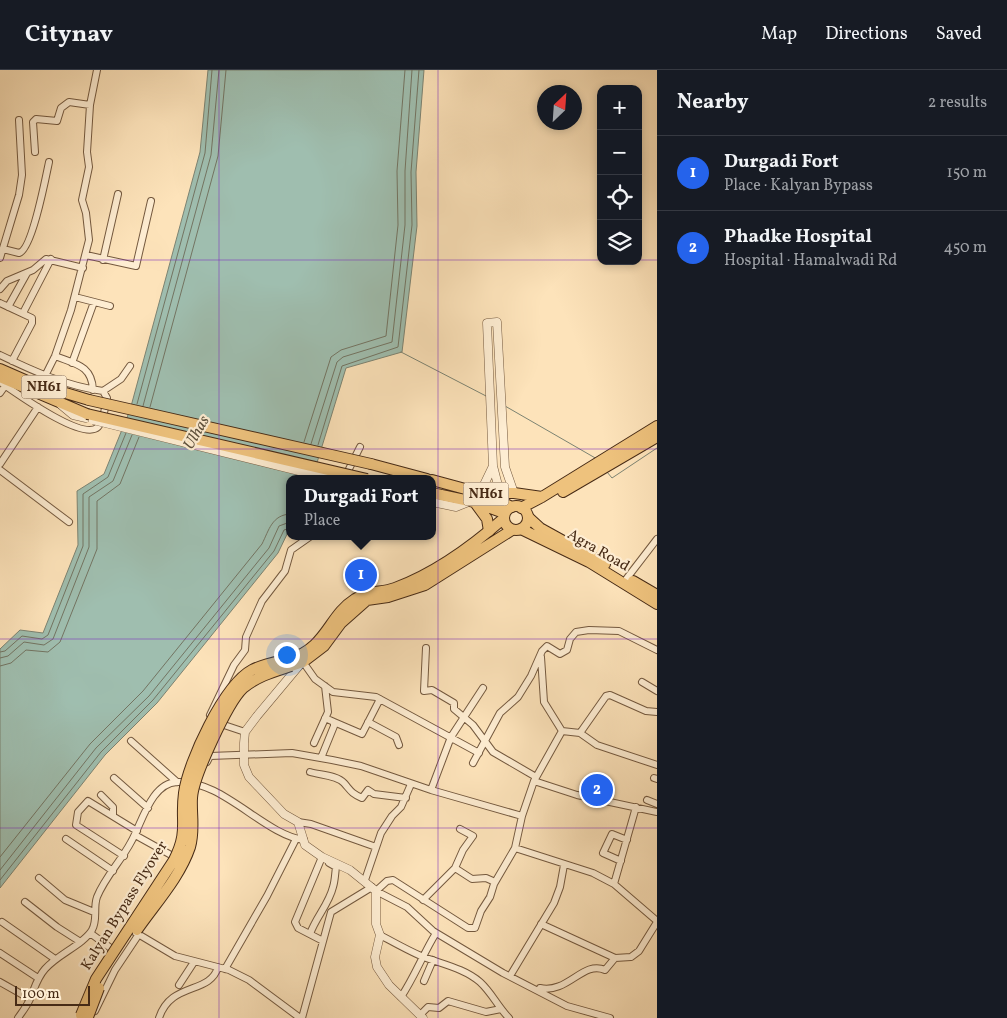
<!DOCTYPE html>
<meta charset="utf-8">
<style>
body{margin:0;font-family:Vollkorn,serif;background:#20242c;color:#f1f3f6}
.controls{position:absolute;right:15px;top:15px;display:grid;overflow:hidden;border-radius:10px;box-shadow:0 2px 8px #0003}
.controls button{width:45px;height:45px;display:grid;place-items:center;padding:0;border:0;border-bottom:1px solid #363941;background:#171b24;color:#f1f3f6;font:25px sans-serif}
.compass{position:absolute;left:537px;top:15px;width:45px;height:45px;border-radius:50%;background:#171b24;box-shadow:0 2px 8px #0003;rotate:25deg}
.scale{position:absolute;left:15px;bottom:12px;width:75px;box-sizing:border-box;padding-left:5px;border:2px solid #472b16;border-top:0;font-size:14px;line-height:18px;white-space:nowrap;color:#472b16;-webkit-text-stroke:4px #feedd2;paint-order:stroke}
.you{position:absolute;left:286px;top:584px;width:18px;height:18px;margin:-12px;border:4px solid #fff;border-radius:50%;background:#1a73e8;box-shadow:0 0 0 8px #1a73e833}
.badge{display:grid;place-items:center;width:32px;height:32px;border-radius:50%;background:#2563eb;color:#fff;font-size:16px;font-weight:700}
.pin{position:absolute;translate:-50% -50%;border:2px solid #fff;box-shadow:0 1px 5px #0006}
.popup{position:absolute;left:286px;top:405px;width:150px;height:65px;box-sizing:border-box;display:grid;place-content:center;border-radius:10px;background:#171b24;filter:drop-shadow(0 1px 4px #0005);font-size:16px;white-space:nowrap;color:#9ea1a6}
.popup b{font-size:19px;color:#f1f3f6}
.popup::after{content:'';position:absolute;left:50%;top:100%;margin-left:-10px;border:10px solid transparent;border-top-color:#171b24}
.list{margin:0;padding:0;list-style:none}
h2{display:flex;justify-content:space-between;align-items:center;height:65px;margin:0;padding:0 20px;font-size:21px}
h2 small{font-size:16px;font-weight:400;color:#9ea1a6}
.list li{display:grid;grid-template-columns:32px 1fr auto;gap:15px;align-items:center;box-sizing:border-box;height:75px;padding:0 20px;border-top:1px solid #363941}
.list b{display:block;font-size:19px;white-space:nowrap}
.list p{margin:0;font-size:16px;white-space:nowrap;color:#9ea1a6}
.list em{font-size:16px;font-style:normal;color:#9ea1a6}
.icon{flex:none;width:28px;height:28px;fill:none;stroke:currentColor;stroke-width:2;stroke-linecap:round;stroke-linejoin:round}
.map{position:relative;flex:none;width:657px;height:948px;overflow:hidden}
header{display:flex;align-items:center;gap:30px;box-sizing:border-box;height:70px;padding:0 25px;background:#171b24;border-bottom:1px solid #363941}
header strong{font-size:24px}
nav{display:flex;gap:28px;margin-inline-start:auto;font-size:18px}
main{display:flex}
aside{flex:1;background:#171b24}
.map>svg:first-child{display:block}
</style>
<header>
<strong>Citynav</strong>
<nav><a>Map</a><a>Directions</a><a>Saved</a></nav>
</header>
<main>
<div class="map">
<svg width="657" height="948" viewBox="0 0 657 948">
<rect width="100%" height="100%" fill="#fde3ba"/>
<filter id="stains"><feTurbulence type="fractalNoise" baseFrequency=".004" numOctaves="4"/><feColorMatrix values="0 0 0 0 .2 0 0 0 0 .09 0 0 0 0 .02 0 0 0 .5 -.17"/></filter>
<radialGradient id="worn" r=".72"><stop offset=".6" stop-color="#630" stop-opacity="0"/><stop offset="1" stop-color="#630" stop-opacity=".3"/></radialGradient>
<!-- water -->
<path fill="#9fbeaf" stroke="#7c8372" d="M208,0H424L416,102L417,156L402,282L346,298L312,409H290V458L278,483L157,633L105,685L0,818V579L20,560L43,563L78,475L77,421L104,404L130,340L200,82Z"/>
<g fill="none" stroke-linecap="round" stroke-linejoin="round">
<!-- shore -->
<path stroke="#737462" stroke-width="1" d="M137,334L205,83L212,0
M143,336L211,85L219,0
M150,337L218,86L226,0
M304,372L331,287L341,280L386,266L398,155L397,101L405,0
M311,374L337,292L343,287L392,272L405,155V101L412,0
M318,375L342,296L398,277L412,155L411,102L419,0
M0,582L5,581L22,566L42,569L48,565L83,476V424L108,407L126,363
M0,588L8,586L24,572L44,575L53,569L89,477V427L113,411L132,365
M0,596L11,593L26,580L48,582L60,572L97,479V431L120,414L139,367
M0,787L90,674L143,621L262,474C269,460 272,445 290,444
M0,800L96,678L149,626L269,478L279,456L290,452
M0,810L101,682L153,630L274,481L284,460L290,458"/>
<!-- stream -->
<path stroke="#7c8372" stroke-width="1" d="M401,282L486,326
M505,336L597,389
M607,402L612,408L657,378"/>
<!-- minor casing -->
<g stroke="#74593f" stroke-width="8">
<path id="minor" d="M35,82L33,52L36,49L57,51L61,38L69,32L90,35
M3,179L19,183C32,180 46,106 49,92
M86,185L136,196L151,131
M0,188L19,125L22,105L19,50
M103,190L118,124
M0,219L7,211L33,200L46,189L83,198
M75,227L110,236
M0,233L32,248V253L12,291
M8,237L27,203
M23,243L51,189
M0,285C33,301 66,316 103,321L121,309L130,296
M55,286C75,294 92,295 93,320
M72,293L94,232
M45,306L55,286L71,240L89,170L86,143L82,130L89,97L87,82L90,35L97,0
M0,312C15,322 83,372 98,357C104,351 105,336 107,328L103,321
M0,323L5,316
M0,394L38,337
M0,400L69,452
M346,405L360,377
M627,508L657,469
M426,578L424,621L432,620L454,633V639L473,655L493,682L536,707
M541,587L544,632L562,661
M303,592L315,609L333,622L376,627L479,683
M642,612L657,621
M210,645L234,595L245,580L246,567L262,531L285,501L291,480L311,466
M334,652L362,664L380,629
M368,652L396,667L399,675
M218,653L245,662
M562,661L534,711L522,746L515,778L494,814L490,827L481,841L475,858H468L393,810L387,811L376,821L407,837L433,861L503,903L567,936L610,948
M562,661L580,663L597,675L657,695
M580,663L606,626L610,625L646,641L657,642
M131,671L177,712
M314,673L328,642L325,616
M321,688L334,656V652L325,648
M207,692L210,686L292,683L332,690L361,696L431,720L522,746
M473,693L500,643L518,627L531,606L542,581L547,576L560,584L567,580L570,569L576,562L589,560L619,561L657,580
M310,702C320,705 337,705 344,713C351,721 351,723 362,728L368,720L374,724L406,728
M114,708L148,738
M654,708L657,709
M534,711L577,725L657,742
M431,720L451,667L483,618
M101,725L113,737V746
M647,730L657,734
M298,752L311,754L376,777
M460,759L473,766L463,780L455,798L472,809L486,808L495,812
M135,765L171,785
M66,769L113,801
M515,778L593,803L614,814L657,851
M124,786L76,755L78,742L88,731L137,761
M322,787L295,852L298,858L323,871
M621,791L603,783L612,764L627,770
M39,808L65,830L94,842
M365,810L381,763L392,746L401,737L411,714
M614,814L636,737
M423,830L455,798
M25,832L57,857L79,871
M2,852L55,889
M541,854L615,888
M133,861L175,886L229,900L249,910L300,948
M90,863L112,879
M310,864C316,847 329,834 333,817C335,811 335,804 336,797L329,793
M380,865C393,872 407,880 421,886C441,894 464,898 480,912C492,923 498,937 509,948
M0,883L38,908
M225,899L267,826L296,769
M510,906L554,833L560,817L564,795
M424,911L433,890
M0,912L30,929
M179,915L194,892
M540,918C568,924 583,890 605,900L615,888L631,887L639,881L657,852
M401,927C415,906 423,884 436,863
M95,941L115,900L139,864
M421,944L428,937L439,938L448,931L486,942L501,939
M18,948C22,942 27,936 30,929C35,917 37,908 45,899C58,884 83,875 92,860C98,850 93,838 97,827C105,807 121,791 131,772C142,753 151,713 177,712C222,709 264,765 304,770
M159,948C171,911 210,925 218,897
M302,948L331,842L372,817"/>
</g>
<!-- tertiary casing -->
<g stroke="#74593f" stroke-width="9">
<path id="tertiary" d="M61,335L73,345L86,348
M480,423L493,396
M500,423L493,396L487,253L497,252L505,397L514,423
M432,432L456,437L471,431
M303,591L257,646L245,662L244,673V695L249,707L284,744L298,752L305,775L322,787L350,800L376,821V854L380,865L375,887L377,897L389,915L423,948"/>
</g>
<!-- primary casing -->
<g stroke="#472b16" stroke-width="12">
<path id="primary" d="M528,447L540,458L605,494
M521,459L589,492L657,534
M633,511L657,525
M289,589C327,578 328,546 355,529C368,520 382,523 395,518C436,503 471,477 503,449
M291,596L303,592L324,576L341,553L367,530L388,527L425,515L512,460"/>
</g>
<!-- trunk casing -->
<g stroke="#472b16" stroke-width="12">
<path id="trunk" d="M0,299L32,313L89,330
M0,307L87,344
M371,394L427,409
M432,410L480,423H514L542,427
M563,422L657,367
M432,423L474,432L504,443
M486,425L512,437
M476,434L487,449L489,461
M504 448a12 12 0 1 1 24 0a12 12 0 1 1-24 0Z
M521,438L542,427L657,356"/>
</g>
<!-- minor -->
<use href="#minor" stroke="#feedd2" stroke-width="6"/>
<!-- tertiary -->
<use href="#tertiary" stroke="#feedd2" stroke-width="8"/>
<!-- primary -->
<use href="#primary" stroke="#eec27d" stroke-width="10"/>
<!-- trunk -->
<use href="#trunk" stroke="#eec27d" stroke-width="10"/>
<!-- tertiary-bridge casing -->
<g stroke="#74593f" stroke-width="9" stroke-linecap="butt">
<path id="tertiary-bridge" d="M93,350L331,409"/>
</g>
<!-- primary-bridge casing -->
<g stroke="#472b16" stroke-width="12" stroke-linecap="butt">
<path id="primary-bridge" d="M137,860C155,834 180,807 190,777C195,760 191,744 192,728C193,707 228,632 243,618C258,606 273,602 291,596
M81,945L96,909L174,790C189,760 180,752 184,723C188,692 224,615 252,600C263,594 276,592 289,589
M88,947L99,918"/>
</g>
<!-- trunk-bridge casing -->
<g stroke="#472b16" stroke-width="12" stroke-linecap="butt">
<path id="trunk-bridge" d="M89,330L371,394
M87,344L367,409"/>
</g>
<!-- tertiary-bridge -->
<use href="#tertiary-bridge" stroke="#feedd2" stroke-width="8"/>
<!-- primary-bridge -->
<use href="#primary-bridge" stroke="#eec27d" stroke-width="10"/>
<!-- trunk-bridge -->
<use href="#trunk-bridge" stroke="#eec27d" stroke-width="10"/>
</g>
<!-- grid -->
<path fill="none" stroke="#7b2cbf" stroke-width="1" stroke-opacity="0.55" d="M219,0V948M438,0V948M0,190H601M638,190H657M0,379H657M0,569H657M0,758H657"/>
<g text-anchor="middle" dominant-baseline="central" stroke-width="4.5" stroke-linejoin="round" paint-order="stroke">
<!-- shield labels -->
<g fill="#feedd2" stroke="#7e654e" stroke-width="1">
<rect x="21.5" y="305.5" width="45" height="23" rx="4"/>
<rect x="463.5" y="412.5" width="45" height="23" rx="4"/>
</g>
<g font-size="14" font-weight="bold" fill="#472b16">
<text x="44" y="317">NH61</text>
<text x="486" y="424">NH61</text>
</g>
<!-- street labels -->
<g font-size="15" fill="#472b16" stroke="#feedd2">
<text transform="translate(598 481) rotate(30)">Agra Road</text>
<text transform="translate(125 836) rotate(-58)">Kalyan Bypass Flyover</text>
</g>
<!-- water labels -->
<g font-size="16" font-style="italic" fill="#5d503c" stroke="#feedd2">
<text transform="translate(197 363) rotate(-60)">Ulhas</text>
</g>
</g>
<rect width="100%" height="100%" filter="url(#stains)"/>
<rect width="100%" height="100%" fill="url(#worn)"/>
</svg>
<div class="controls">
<button>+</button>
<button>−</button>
<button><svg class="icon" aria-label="locate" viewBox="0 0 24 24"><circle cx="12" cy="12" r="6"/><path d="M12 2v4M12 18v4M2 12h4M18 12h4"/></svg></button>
<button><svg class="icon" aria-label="layers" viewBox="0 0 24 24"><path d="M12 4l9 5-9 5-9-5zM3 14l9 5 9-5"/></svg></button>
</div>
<svg class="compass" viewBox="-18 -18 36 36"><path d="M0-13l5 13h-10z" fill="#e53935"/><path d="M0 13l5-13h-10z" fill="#9ea1a6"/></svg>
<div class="scale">100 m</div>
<div class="you"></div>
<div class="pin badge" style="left:361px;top:505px">1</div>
<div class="popup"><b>Durgadi Fort</b>Place</div>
<div class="pin badge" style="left:597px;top:720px">2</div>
</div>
<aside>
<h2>Nearby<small>2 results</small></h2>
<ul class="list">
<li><span class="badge">1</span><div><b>Durgadi Fort</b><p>Place · Kalyan Bypass</p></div><em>150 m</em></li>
<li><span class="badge">2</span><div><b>Phadke Hospital</b><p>Hospital · Hamalwadi Rd</p></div><em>450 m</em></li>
</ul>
</aside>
</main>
